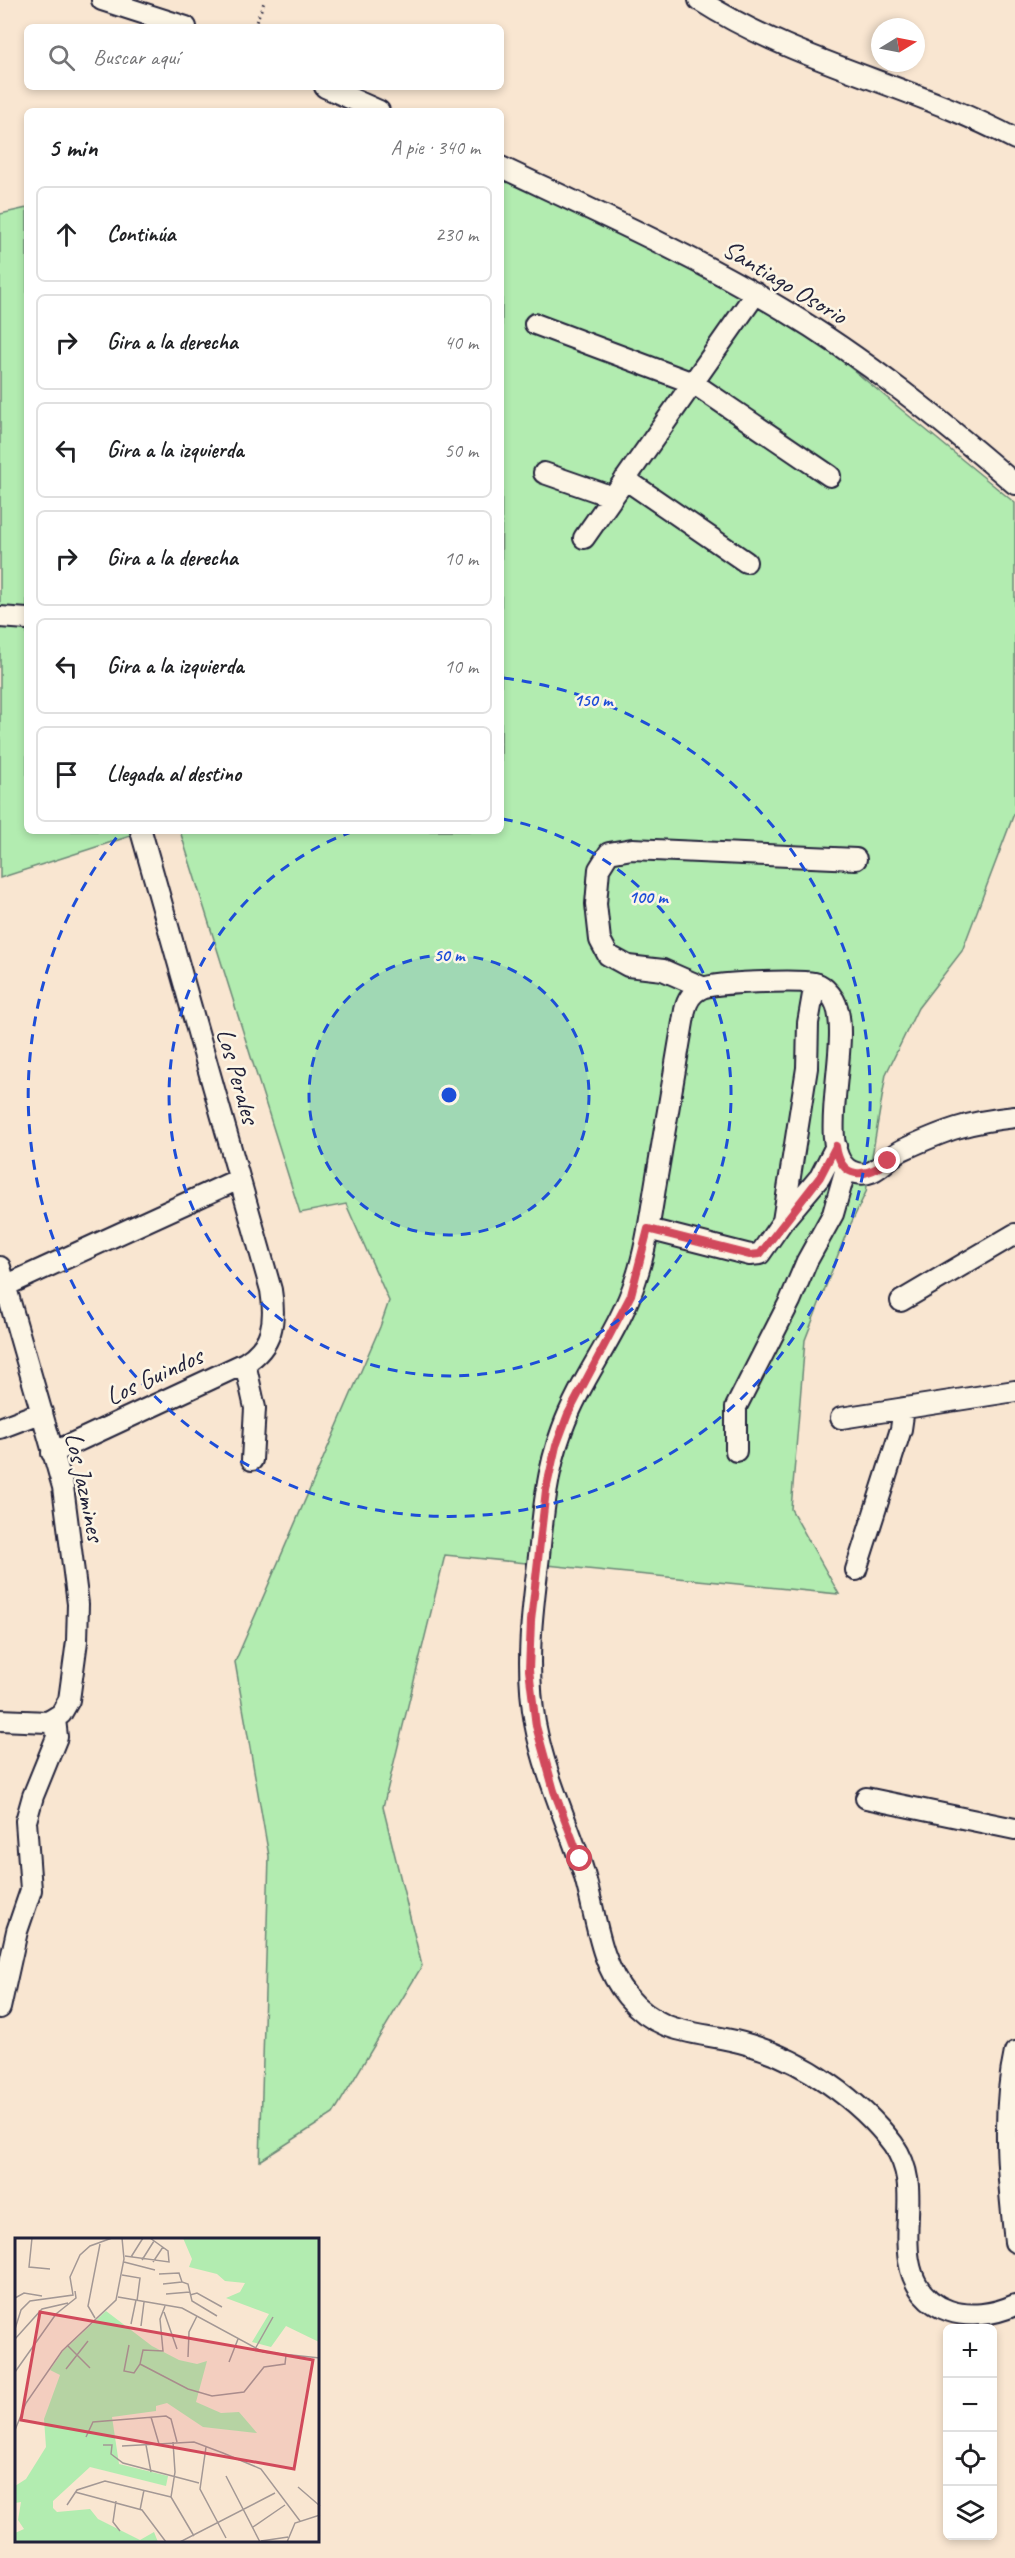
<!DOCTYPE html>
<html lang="es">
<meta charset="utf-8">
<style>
body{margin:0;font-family:Caveat,sans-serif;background:#f2f2f2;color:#202124}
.controls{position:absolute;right:18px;bottom:18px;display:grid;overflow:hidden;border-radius:9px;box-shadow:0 3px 9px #0003}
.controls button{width:54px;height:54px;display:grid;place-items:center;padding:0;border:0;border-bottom:2px solid #e0e0e0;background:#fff;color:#202124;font:30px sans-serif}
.compass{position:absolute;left:871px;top:18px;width:54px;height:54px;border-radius:50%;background:#fff;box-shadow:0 3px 9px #0003;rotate:80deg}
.stop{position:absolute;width:18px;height:18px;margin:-14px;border:4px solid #d1495b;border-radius:50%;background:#fff}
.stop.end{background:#d1495b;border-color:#fff;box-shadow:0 2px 6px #0008}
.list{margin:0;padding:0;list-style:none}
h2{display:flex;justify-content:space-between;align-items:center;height:78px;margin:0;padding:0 24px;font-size:26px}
h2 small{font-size:20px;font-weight:400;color:#757577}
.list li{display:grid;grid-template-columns:39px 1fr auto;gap:18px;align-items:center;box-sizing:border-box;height:96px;margin:0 12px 12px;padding:0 12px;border:2px solid #e0e0e0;border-radius:9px}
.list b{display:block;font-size:22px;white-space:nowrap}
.list em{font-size:20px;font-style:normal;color:#757577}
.icon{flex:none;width:33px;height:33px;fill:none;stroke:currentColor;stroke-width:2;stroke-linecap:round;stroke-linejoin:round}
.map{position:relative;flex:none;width:1015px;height:2558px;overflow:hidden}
.search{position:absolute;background:#fff;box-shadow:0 3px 9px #0003;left:24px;top:24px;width:480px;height:66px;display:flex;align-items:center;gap:15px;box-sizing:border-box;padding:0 21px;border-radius:9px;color:#757577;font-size:22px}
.panel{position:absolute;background:#fff;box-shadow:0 3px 9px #0003;left:24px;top:108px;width:480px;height:726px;border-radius:9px}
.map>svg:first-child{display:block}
</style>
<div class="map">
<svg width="1015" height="2558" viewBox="0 0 1015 2558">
<rect width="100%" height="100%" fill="#f9e6d1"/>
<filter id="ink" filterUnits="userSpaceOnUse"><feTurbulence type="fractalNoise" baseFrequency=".0167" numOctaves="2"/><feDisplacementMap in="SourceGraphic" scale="12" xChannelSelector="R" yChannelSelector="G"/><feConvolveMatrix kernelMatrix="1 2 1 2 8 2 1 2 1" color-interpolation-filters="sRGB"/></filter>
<g filter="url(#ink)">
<!-- green -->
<path fill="#b2ecb0" stroke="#6a8776" stroke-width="1.5" d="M502,178L701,269L807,332L1015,503V811L962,951L918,1008L886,1074L866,1192L846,1234L805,1340L791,1509L839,1594L445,1555L383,1807L422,1966L333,2114L260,2161L269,1856L235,1662L380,1327L389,1301L346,1204L300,1213L180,831H501Z
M27,208V831H146L0,878V214Z"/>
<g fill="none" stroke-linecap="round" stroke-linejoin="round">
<!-- minor casing -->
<g stroke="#22223b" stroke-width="24">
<path id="minor" d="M102,0L186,27
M699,0C797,63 913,85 1015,139
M325,87L379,111
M501,167C596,212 692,255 782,309C866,359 941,420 1015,484
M535,324L693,383L830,476
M544,473L613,497
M625,479L746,562
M584,538L756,293
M0,617L27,619
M702,987L663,970L628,966L608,955L600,940L596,904L599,869L609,853L632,849L856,859
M1015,1117C967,1122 946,1130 902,1150C885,1158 874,1182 851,1171C811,1152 855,1037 834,1000C830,993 822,984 814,983C799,980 712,982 700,989C692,993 687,1001 685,1010C676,1066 666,1121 657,1176C651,1211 647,1246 636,1279C619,1333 581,1377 562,1430C547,1470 543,1513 539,1556C532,1612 525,1667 535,1723C544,1771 564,1815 580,1861C596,1905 596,1959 627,1996C662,2039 703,2030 750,2045C804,2061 859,2099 893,2144C920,2182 902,2220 909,2261C918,2315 971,2325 1015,2305
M783,1221L820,1177L836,1146
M648,1229L750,1255L760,1254L783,1221L807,1068L808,1023L815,983
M0,1267L63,1487L78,1604L77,1641L69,1700L61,1714L48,1722L0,1720
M5,1286L239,1179
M901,1301L1015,1234
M245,1363L255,1408L252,1460
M841,1418L1015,1391
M0,1428L42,1412
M736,1451V1407L790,1301L807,1261L833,1214L846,1168
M52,1453L245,1363C273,1346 276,1321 271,1290L141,831
M856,1570L901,1429L904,1408
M866,1798L1015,1829
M0,2008L17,1931L31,1890L26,1821L33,1796L57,1737L55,1719
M1015,2052C1001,2115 1008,2179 1015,2242"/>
</g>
<!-- path -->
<path stroke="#22223b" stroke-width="3" stroke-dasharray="1.5 4.5" stroke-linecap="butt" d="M254,27L265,0"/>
<!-- minor -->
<use href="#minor" stroke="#fcf5e5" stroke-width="20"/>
</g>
</g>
<g fill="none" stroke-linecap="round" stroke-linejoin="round" filter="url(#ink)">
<!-- route -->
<path stroke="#d1495b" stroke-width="8" d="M580,1859L554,1791L536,1726L529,1670L531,1621L546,1490L556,1446L568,1414L631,1295L648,1229L750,1255L760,1254L820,1177L836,1146C841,1181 866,1178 888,1161"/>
</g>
<!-- distance rings -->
<circle cx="449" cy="1095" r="140" fill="#1d4ed8" fill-opacity=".12"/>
<g fill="none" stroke="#1d4ed8" stroke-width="3" stroke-dasharray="10 8">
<circle cx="449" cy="1095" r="140"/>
<path d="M503 819A281 281 0 1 1 351 832"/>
<path d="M504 678A421 421 0 1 1 120 833"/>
</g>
<g text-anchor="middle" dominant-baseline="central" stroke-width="5" stroke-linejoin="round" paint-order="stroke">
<!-- street labels -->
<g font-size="26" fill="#22223b" stroke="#fcf5e5">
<text transform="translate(785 282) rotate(31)">Santiago Osorio</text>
<text transform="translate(238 1076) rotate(74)">Los Perales</text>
<text transform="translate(154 1376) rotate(-25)">Los Guindos</text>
<text transform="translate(85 1487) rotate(78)">Los Jazmines</text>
</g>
</g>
<!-- overview -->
<g transform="translate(15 2238)">
<rect width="304" height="304" fill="#f9e6d1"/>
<path d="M168,0H304V104L271,88L256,109L237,104L254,76L211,60L225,54L230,45L210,43L202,36L174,29L177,21ZM91,73L137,108L164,122L182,126L192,123L181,164L206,175L224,174L242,195L188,189L152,165L141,168V173L97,179L104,226L153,238L151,248L75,229L38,263V270L42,274L75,271L83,281L125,302L139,294L143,304H0V295L9,291L3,282L6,264L0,265V248L11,241L31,209L29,181L45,137L35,132L48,113Z" fill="#b2ecb0"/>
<path fill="none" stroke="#a39895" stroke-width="1.5" d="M17,0L14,29L35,31M110,18L154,24L153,13L135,0M116,19L128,0M127,22L139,3M109,24L140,32M138,24L148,9M144,36L164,35L167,44L173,46L177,63L202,78M107,37L125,40L122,63M148,46L167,44M151,56L175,54M175,57L182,55L207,69M103,59L167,70L248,114L305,120M0,60L9,55L27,58M150,68L145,81L148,113L128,112L125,126L173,151L197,158L229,154L249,129L270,126L271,117M149,74L162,111M80,80L73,68L85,6M116,86L121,62M126,88L129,64M0,91L6,72L15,63L58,57L55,39L65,17L75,8L97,0M0,101L27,71L53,65M52,107L75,130M114,107L109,133L119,135L125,126M240,111L258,79M173,119L174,94L182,78M214,124L223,101M51,131L73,103M0,134L41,76L61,60L60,53M136,179L144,206M0,192L11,165L47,113L101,62L109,21L107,0M71,199L78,184L151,178L156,181L162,204M88,207H97L96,216L108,225L184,245M131,207L136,234M107,208L179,204L208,215L246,231L285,283M191,209L185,251L211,300M211,238L245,304M283,249L305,268M60,254L127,272L151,304M156,259L160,234L158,204M156,259L179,298M101,263L98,284L105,293M52,267L62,252L90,243L156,259M125,272L129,252M238,289L270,267M246,303L273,299M165,304L260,255M272,304L280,285L305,277"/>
<path fill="#d1495b" fill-opacity="0.15" stroke="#d1495b" stroke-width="3" d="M25,74L298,122L279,231L6,182Z"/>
<rect width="304" height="304" fill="none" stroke="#22223b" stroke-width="3"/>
</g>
<circle cx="449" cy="1095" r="9" fill="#1d4ed8" stroke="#fcf5e5" stroke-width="3"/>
<g font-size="18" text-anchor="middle" font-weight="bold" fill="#1d4ed8" stroke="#fcf5e5" stroke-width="5" stroke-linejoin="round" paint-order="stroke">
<text x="593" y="706">150 m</text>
<text x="648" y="903">100 m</text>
<text x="449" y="961">50 m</text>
</g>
</svg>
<div class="controls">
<button>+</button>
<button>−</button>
<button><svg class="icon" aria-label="locate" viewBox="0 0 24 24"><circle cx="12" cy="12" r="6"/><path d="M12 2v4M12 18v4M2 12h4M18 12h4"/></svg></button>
<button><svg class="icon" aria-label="layers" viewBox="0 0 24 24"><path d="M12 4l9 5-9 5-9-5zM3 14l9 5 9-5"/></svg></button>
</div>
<svg class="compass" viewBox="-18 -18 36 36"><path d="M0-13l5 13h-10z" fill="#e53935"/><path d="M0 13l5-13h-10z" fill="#757577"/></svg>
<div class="stop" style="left:580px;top:1859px"></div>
<div class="stop end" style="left:888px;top:1161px"></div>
<div class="search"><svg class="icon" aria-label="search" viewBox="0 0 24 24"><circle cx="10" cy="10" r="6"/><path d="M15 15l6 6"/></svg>Buscar aquí</div>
<section class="panel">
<h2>5 min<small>A pie · 340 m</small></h2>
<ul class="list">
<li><svg class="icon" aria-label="ahead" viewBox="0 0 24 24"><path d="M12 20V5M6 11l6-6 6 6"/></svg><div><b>Continúa</b></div><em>230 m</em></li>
<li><svg class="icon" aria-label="right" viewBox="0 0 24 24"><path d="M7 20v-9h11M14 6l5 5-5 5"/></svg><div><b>Gira a la derecha</b></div><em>40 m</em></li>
<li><svg class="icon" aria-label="left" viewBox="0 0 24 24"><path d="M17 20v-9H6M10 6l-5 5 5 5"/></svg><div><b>Gira a la izquierda</b></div><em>50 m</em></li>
<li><svg class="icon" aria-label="right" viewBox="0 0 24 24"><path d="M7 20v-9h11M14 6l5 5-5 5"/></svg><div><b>Gira a la derecha</b></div><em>10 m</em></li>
<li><svg class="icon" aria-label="left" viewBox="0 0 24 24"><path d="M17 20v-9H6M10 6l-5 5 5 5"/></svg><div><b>Gira a la izquierda</b></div><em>10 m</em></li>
<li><svg class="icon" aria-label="arrive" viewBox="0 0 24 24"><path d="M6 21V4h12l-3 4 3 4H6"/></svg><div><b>Llegada al destino</b></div></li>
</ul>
</section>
</div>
